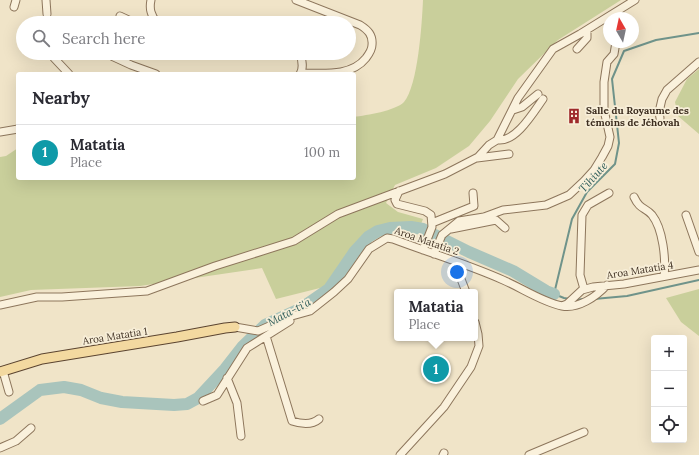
<!DOCTYPE html>
<meta charset="utf-8">
<style>
body{margin:0;font-family:Lora,serif;background:#f7f7f7;color:#2b2b33}
.controls{position:absolute;right:12px;bottom:12px;display:grid;overflow:hidden;border-radius:4px;box-shadow:0 4px 16px #0002}
.controls button{width:36px;height:36px;display:grid;place-items:center;padding:0;border:0;border-bottom:1px solid #e1e1e2;background:#fff;color:#2b2b33;font:20px sans-serif}
.compass{position:absolute;left:603px;top:12px;width:36px;height:36px;border-radius:50%;background:#fff;box-shadow:0 4px 16px #0002;rotate:351deg}
.you{position:absolute;left:457px;top:272px;width:14px;height:14px;margin:-10px;border:3px solid #fff;border-radius:50%;background:#1a73e8;box-shadow:0 0 0 6px #1a73e833}
.badge{display:grid;place-items:center;width:26px;height:26px;border-radius:50%;background:#d93025;color:#fff;font-size:13px;font-weight:700}
.pin{position:absolute;translate:-50% -50%;border:2px solid #fff;box-shadow:0 1px 4px #0006}
.popup{position:absolute;left:394px;top:289px;width:84px;height:52px;box-sizing:border-box;display:grid;place-content:center;border-radius:4px;background:#fff;filter:drop-shadow(0 1px 3px #0005);font-size:13px;white-space:nowrap;color:#7c7c81}
.popup b{font-size:15px;color:#2b2b33}
.popup::after{content:'';position:absolute;left:50%;top:100%;margin-left:-8px;border:8px solid transparent;border-top-color:#fff}
.list{margin:0;padding:0;list-style:none}
h2{display:flex;justify-content:space-between;align-items:center;height:52px;margin:0;padding:0 16px;font-size:17px}
h2 small{font-size:13px;font-weight:400;color:#7c7c81}
.list li{display:grid;grid-template-columns:26px 1fr auto;gap:12px;align-items:center;box-sizing:border-box;height:56px;padding:0 16px;border-top:1px solid #e1e1e2}
.list b{display:block;font-size:15px;white-space:nowrap}
.list p{margin:0;font-size:13px;white-space:nowrap;color:#7c7c81}
.list em{font-size:13px;font-style:normal;color:#7c7c81}
.icon{flex:none;width:22px;height:22px;fill:none;stroke:currentColor;stroke-width:2;stroke-linecap:round;stroke-linejoin:round}
.map{position:relative;flex:none;width:699px;height:455px;overflow:hidden}
.search{position:absolute;background:#fff;box-shadow:0 4px 16px #0002;left:16px;top:16px;width:340px;height:44px;display:flex;align-items:center;gap:10px;box-sizing:border-box;padding:0 14px;border-radius:22px;color:#7c7c81;font-size:15px}
.panel{position:absolute;background:#fff;box-shadow:0 4px 16px #0002;left:16px;top:72px;width:340px;height:108px;border-radius:4px}
.map>svg:first-child{display:block}
</style>
<div class="map">
<svg width="699" height="455" viewBox="0 0 699 455">
<rect width="100%" height="100%" fill="#f0e4c8"/>
<!-- green -->
<path fill="#c9cf9b" d="M423,0H621L558,40L518,79L490,121L469,146L436,168L395,185L386,203L398,212L423,219L417,234L385,233L378,236L362,249L352,265L336,284L276,299L262,268L140,286L31,290L0,297V157L6,156L18,148V178H354V117C367,115 395,111 404,102C418,86 422,23 423,0Z
M699,69V134L678,116L675,102L687,79Z
M699,289V336L681,322L666,298Z"/>
<g fill="none" stroke-linecap="round" stroke-linejoin="round">
<!-- stream -->
<path stroke="#6f938a" stroke-width="2" d="M570,299L564,298L554,294L572,219L587,192L615,164L619,143L612,79L624,51L656,40L699,33
M594,299L627,296L699,280
M574,300L584,299"/>
<!-- river -->
<path stroke="#a9c4bc" stroke-width="12" d="M0,419L40,390L64,387L81,390L101,398L122,402L174,405L187,404L198,398L225,369L243,346L265,325L300,309L329,289L355,251L368,237L378,231L390,228L411,227L423,229L469,252L513,271L546,291L554,294"/>
<!-- minor casing -->
<g stroke="#8d765c" stroke-width="9">
<path id="minor" d="M46,0L47,14
M151,0C149,9 151,15 157,23
M296,0L360,25C368,30 373,35 372,45C372,50 369,54 366,58C351,77 323,73 301,73
M14,7L16,0
M120,16L135,23
M577,49L587,38V30
M105,53L131,65L156,74
M300,53C302,60 304,68 300,74
M54,58L69,74
M513,110L522,107L538,94
M660,118L659,112L662,99L667,90L699,62
M0,132L18,129
M498,140C516,142 533,113 543,99
M477,158L509,154
M399,191L395,200L397,204L425,211L431,215L432,227L423,250
M634,197C640,210 645,207 652,215C663,229 666,259 664,276
M686,215L699,252
M432,223L474,206L473,193
M451,229L496,220L505,228
M434,254L442,235L459,221L484,217L503,210L546,205L569,195L584,181L594,170L602,157L608,146L610,137L604,110V82L607,62L614,54L616,42
M454,261L466,292
M584,289L580,275L582,215L588,205L609,193
M0,305L37,297H62L147,291L215,266L294,241L338,214L445,174L478,157L489,145L497,140L518,98L553,49L580,34L635,0
M562,306C578,309 596,297 607,285
M235,327L258,331L292,316L310,311L334,292L348,279L369,249L387,238L393,239C430,253 467,264 503,280C522,288 542,302 562,306L567,304L582,290L593,287L624,284L699,270
M266,336L292,421C301,424 311,426 319,419
M3,371L9,392
M227,378L237,403L241,436
M203,401L217,395L247,348L290,321
M0,448L16,441L31,428
M400,455L444,407L471,367L479,346L478,334L475,322
M443,455L444,453
M529,455L584,432"/>
</g>
<!-- major casing -->
<g stroke="#5b4430" stroke-width="11">
<path id="major" d="M0,372L42,359L177,337L225,328L235,327"/>
</g>
<!-- minor -->
<use href="#minor" stroke="#faf1dc" stroke-width="7"/>
<!-- major -->
<use href="#major" stroke="#f3d9a0" stroke-width="9"/>
</g>
<!-- icons -->
<defs>
<g id="building-bare" transform="scale(1.2)"><path d="M-4-6H4V6H1V3H-1V6H-4ZM-2.5-4.3h1.7v1.8h-1.7ZM.8-4.3h1.7v1.8H.8ZM-2.5-1h1.7V.8h-1.7ZM.8-1h1.7V.8H.8Z" fill="#9e2a2b" stroke="#f7eed8" stroke-width="2.5" paint-order="stroke"/></g>
</defs>
<g fill-rule="evenodd">
<use href="#building-bare" x="574" y="116"/>
</g>
<g text-anchor="middle" dominant-baseline="central" stroke-width="3.5" stroke-linejoin="round" paint-order="stroke">
<!-- poi labels -->
<g font-size="10" font-weight="bold" fill="#3d2e20" stroke="#f7eed8" text-anchor="start">
<text x="586" y="110">Salle du Royaume des<tspan x="586" dy="12">témoins de Jéhovah</tspan></text>
</g>
<!-- street labels -->
<g font-size="10" fill="#3d2e20" stroke="#f7eed8">
<text transform="translate(427 241) rotate(19)">Aroa Matatia 2</text>
<text transform="translate(640 270) rotate(-9)">Aroa Matatia 4</text>
<text transform="translate(115 336) rotate(-9)">Aroa Matatia 1</text>
</g>
<!-- water labels -->
<g font-size="11" font-style="italic" fill="#2f5d5a" stroke="#f7eed8">
<text transform="translate(593 177) rotate(-48)">Tihiute</text>
<text transform="translate(289 312) rotate(-28)">Mata-ti'a</text>
</g>
</g>
</svg>
<div class="controls">
<button>+</button>
<button>−</button>
<button><svg class="icon" aria-label="locate" viewBox="0 0 24 24"><circle cx="12" cy="12" r="6"/><path d="M12 2v4M12 18v4M2 12h4M18 12h4"/></svg></button>
</div>
<svg class="compass" viewBox="-18 -18 36 36"><path d="M0-13l5 13h-10z" fill="#e53935"/><path d="M0 13l5-13h-10z" fill="#7c7c81"/></svg>
<div class="you"></div>
<div class="pin badge" style="left:436px;top:369px;background:#0f9aa8">1</div>
<div class="popup"><b>Matatia</b>Place</div>
<div class="search"><svg class="icon" aria-label="search" viewBox="0 0 24 24"><circle cx="10" cy="10" r="6"/><path d="M15 15l6 6"/></svg>Search here</div>
<section class="panel">
<h2>Nearby<small></small></h2>
<ul class="list">
<li><span class="badge" style="background:#0f9aa8">1</span><div><b>Matatia</b><p>Place</p></div><em>100 m</em></li>
</ul>
</section>
</div>
